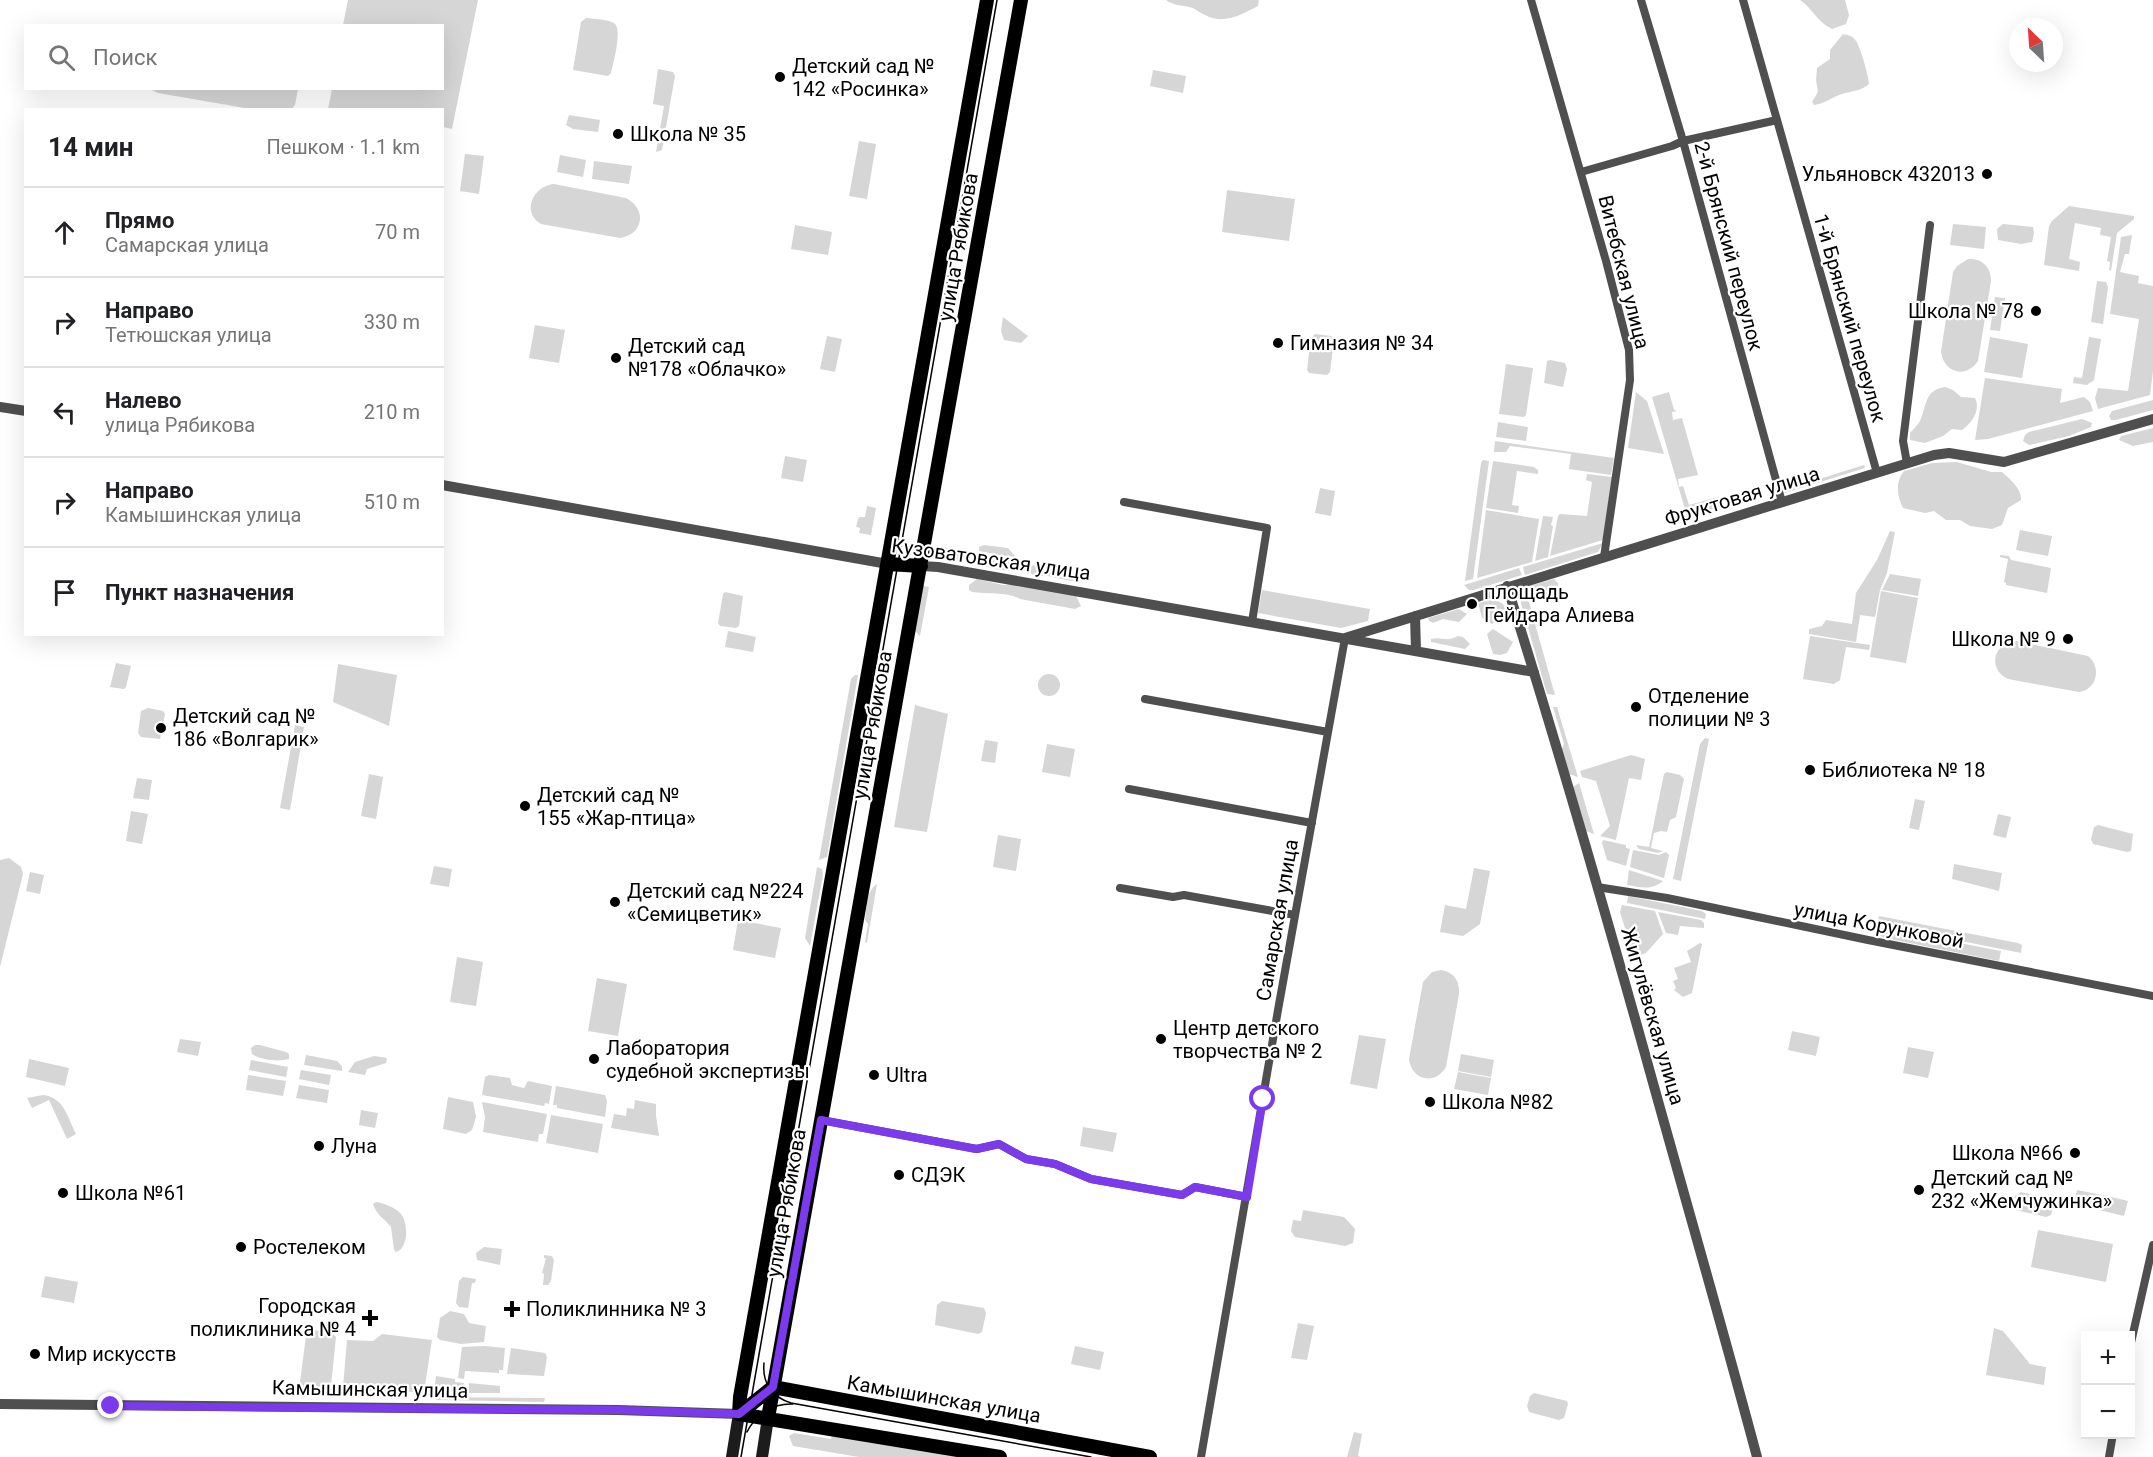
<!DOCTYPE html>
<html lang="ru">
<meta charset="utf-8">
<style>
body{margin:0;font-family:Roboto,sans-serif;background:#f2f2f2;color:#202124}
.controls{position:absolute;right:18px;bottom:18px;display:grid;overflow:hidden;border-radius:0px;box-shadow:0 6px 24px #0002}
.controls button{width:54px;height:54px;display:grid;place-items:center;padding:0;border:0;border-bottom:2px solid #e0e0e0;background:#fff;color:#202124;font:30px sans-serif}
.compass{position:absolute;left:2009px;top:18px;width:54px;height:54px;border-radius:50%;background:#fff;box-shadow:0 6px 24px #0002;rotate:335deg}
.stop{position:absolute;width:18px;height:18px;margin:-14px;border:4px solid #7c3aed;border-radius:50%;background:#fff}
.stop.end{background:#7c3aed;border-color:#fff;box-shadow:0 2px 6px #0008}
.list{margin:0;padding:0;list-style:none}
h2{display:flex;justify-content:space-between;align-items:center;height:78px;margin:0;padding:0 24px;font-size:26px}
h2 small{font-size:20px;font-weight:400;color:#757577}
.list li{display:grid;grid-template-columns:39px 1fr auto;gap:18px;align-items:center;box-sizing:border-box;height:90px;padding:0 24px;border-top:2px solid #e0e0e0}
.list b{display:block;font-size:22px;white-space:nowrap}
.list p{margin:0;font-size:20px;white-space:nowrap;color:#757577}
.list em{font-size:20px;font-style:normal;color:#757577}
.icon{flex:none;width:33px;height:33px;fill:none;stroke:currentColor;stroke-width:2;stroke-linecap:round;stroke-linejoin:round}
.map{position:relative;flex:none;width:2153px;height:1457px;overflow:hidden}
.search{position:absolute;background:#fff;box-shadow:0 6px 24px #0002;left:24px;top:24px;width:420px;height:66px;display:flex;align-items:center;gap:15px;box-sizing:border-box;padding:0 21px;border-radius:0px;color:#757577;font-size:22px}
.panel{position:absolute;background:#fff;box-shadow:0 6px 24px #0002;left:24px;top:108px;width:420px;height:528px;border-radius:0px}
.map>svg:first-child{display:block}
</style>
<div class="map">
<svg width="2153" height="1457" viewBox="0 0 2153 1457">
<rect width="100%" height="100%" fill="#fff"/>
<!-- green -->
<path fill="#d6d6d6" d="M348,0H478L452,129L443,127L442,110L328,109L332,89L442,88V26L343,25Z
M1166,0H1259L1258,6C1240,15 1224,25 1205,15C1200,13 1197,10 1193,8C1184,5 1173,6 1166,0Z
M1800,0H1845L1849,15L1846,24L1832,29C1817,22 1813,9 1800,0Z
M586,18C594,19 607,19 614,23C623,28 613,64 611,73L608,76L573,70L581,22Z
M1843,34C1848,35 1853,36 1856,41C1860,46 1869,77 1869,84C1862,91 1851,91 1842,94C1832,97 1825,104 1814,105L1812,102L1818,92L1816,80L1817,68L1830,59V50Z
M658,69L673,72L675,76L662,150L656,152L664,106L653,104Z
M1153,70L1186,76L1183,93L1150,86Z
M150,89H298L295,105L291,110L251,109L158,93Z
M569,115L600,120L598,132L573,129L566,125Z
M859,141L876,144L867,199L849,196Z
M465,154L484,156L479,194L460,191Z
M560,155L586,160L583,177L557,172Z
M594,161L632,166L629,184L592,179Z
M554,184L626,198C647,209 644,234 620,238L541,224C521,212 533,186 554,184Z
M1227,190L1295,199L1289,241L1222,232Z
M2069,206L2134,216V219L2117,233L2111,271L2109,270L2110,262L2107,261L2111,237L2100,235L2101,228L2075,223L2069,259L2080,262L2079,271L2044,265L2049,226L2052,221Z
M1953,224L1986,227L1984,249L1950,245Z
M2003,224L2033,227L2034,233L2032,242L2021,244L1998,240L1997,229Z
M795,225L832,232L828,255L791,249Z
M2132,235L2129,254H2125L2120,272L2139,276L2138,283L2153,286V371L2150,395L2098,409L2095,398L2098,388L2128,391L2139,319L2110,314L2121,237Z
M1968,259C1982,258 1991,267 1991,281L1978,361C1966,379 1944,373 1941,352L1953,272L1957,266Z
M2097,281L2106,282L2108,287L2103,324L2091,322Z
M1995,297L2005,298L2000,331L1990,330Z
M1003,317L1028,336L1021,343L1004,340L1001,331Z
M535,325L565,330L559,363L529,358Z
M1315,334L1331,336L1334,340L1330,372L1327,375L1309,373L1307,370L1311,338Z
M827,336L842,339L835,372L820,369Z
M1990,337L2028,344L2022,378L1984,372Z
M2089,337L2101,339L2094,380L2087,385L2073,383L2074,377L2082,378Z
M1547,361L1550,360L1565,363L1567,369L1563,387L1544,383Z
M1506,364L1533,368L1526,415L1524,417L1499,414Z
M1985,378L2062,389L2060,403L2084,397L2090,402L2093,411L1988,439L1975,440Z
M1945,387L1953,390L1961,397L1975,398C1981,410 1972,423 1962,430L1952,429L1943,436L1925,443L1910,440V433C1913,429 1917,426 1920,421C1927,406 1924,390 1945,387Z
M1636,392L1647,401L1664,454L1628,448Z
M1669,392L1674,410L1677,411L1672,412L1673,420L1682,418L1698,475L1678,479L1679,487L1683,486L1689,505L1718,497L1720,507L1687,516L1652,397Z
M2153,400V410L2116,420H2111L2109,416L2112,411Z
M2082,419L2092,423L2091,427L2069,436L2034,444L2029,445L2023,441L2025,435L2029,432Z
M1498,422L1528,427L1526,441L1496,437Z
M2153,428V442L2133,446L2119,440L2121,436Z
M1495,441L1614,458L1611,475L1569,469L1571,454L1510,446L1506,452H1494Z
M785,456L807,460L803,482L781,478Z
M1483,460L1489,461L1473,579L1465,581L1481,463Z
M1493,461L1534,467L1538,470V474L1517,471L1512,505L1519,506L1518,513L1486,508Z
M1957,462L1991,472H2002C2010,479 2022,489 2021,500L2008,508L2002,525L1992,529L1970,526L1960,520H1946L1934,511L1925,513L1903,508C1897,496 1895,482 1904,471L1932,463Z
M1864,465L1865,468L1785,493L1784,490Z
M1587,474L1612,477L1603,540L1550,556L1558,516L1560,514L1587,516L1592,482L1586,480Z
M1320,488L1335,491L1331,516L1315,513Z
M867,506L876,508L871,535L859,533L860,528L856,527L858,519L860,517H865Z
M1486,510L1539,519L1532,562L1477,578Z
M1543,516L1553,517L1551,525L1553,526L1548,557L1535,561Z
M2020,530L2052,536L2048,556L2016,550Z
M1890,531L1895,532L1887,573L1880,590L1875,617L1860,615L1856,642L1809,634V629L1822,626L1826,620L1852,624L1856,593L1877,560Z
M1603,543L1598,552L1525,575L1523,567Z
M984,545L1008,548L1015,556L1013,558L979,551V547Z
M944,547L959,551L966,557L960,561L944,559L941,555V549Z
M2000,555L2009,556L2011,560L2051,568L2047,593L2006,585V583L2004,582L2008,559L2000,557Z
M979,557L1018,563L1022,569L1019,571C1007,571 984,569 976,561Z
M1029,565L1050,568L1079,576L1081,579L1071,581L1048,576L1033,575L1027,570Z
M1519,568L1522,575L1474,590H1469L1464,585Z
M1890,574L1921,579L1918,596L1882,590Z
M977,579L1003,585L1022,584L1076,596L1081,606L1075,609L1020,599C1009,592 987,594 972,592L969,590V585Z
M1554,579L1558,583V590L1532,597L1529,586Z
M923,586L929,587L920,636L915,631Z
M1525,588L1555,695L1547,694L1521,603V596Z
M1262,590L1370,609L1368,621L1341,628L1258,613Z
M1881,591L1918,598L1906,663L1870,657Z
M725,592L743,596L739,626L736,628L720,626L718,623L723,594Z
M1494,599L1503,604L1506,611L1492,624L1482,618L1478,603Z
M1459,609L1467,614L1459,622L1443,619L1433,623L1429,621L1428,618Z
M1493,629L1513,642L1507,653L1500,655L1493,654L1487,634Z
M728,631L756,637L753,652L725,647Z
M1458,636L1463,637L1470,644L1465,649L1431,642V639C1443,636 1445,643 1458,636Z
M1810,636L1870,645L1869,650L1846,647L1840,680L1834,684L1803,679Z
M2017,641L2088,656C2102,667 2097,690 2079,692L2008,679C1987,669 1993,642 2017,641Z
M116,663L131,666L126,687L124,689L110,687Z
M338,664L397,675L389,726L333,702Z
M1038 685a11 11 0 1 1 22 0a11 11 0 1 1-22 0Z
M855,675H858L827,857L819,860L851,679Z
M915,705L948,714L927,832L894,827Z
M1553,707H1557L1578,777L1569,774L1561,751L1564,744Z
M148,708L163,711L165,714L160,739L141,737L138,733L141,711Z
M295,725L304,727L290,810L280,808Z
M1705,738L1709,739L1681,881L1673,879L1700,744Z
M985,740L998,742L995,763L981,761Z
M1047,744L1075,749L1070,777L1042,772Z
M1631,755L1645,759L1641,780L1629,778L1616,840L1600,836L1610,826L1596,781L1582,777L1580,771Z
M1667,772L1680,775L1684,779L1676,817L1670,820L1667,832L1661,831L1654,833L1651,848L1663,851L1658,853L1639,849L1636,845L1649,847L1664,774Z
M369,774L383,777L376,819L361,816Z
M137,778L152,780L149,800L133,798Z
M1579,783L1594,834L1586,831L1573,787Z
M1915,799L1925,801L1919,830L1909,828Z
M131,811L148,814L142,844L126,841Z
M1998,814L2011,817L2006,838L1993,835Z
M2098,825L2133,834L2131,851L2127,852L2093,844L2091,839L2094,827Z
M998,835L1021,839L1016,871L993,867Z
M1603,840L1626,845V848L1630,849L1626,866L1607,860L1602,843Z
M1633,850L1659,855L1666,852L1669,855L1664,878L1630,867Z
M9,858L21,867L23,874L0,967V860Z
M1954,864L2002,873L1999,891L1952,879Z
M434,866L452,869L449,887L430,884Z
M817,867L822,869L823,875L810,946L805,938Z
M1474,868L1490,871L1480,924L1463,936L1440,932L1445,905L1466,909Z
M1629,870L1663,881C1651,891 1640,887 1627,885Z
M30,872L44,875L40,894L26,891Z
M877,884L867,943L865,942L868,924L865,920C867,908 866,891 877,884Z
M1628,896L1702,911L1706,914L1705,919L1627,903Z
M1622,905L1655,911L1663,934L1646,953L1634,957L1620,912Z
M1658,912L1701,920L1704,923V928L1680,926L1678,935L1666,933Z
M1879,916L2018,943L2022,945L2021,953L1877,924Z
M738,920L781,928L775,958L733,950Z
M1877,927L2001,951L1999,961L1885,938L1879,935Z
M1700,943L1702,944L1692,993L1683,997L1674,990L1676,988L1673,981L1678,979L1674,968L1691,962L1687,951Z
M457,957L483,962L476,1006L450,1002Z
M1441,970C1454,972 1460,981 1459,994L1446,1067C1435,1086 1411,1080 1409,1059L1423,982L1432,972Z
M597,978L627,984L618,1036L588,1031Z
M1792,1031L1820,1037L1816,1056L1788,1050Z
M1359,1035L1386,1039L1377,1089L1350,1084Z
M180,1039L201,1042L198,1056L177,1052Z
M260,1045L286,1052L289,1054V1059C278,1062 261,1060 252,1054L251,1048L255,1045Z
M1908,1047L1934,1052L1928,1078L1903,1073Z
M1461,1054L1494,1060L1491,1077L1458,1071Z
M306,1055L337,1061L342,1066V1071L304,1065Z
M374,1056L387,1058L386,1063L367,1069L365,1075L348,1072L355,1062Z
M29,1059L69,1068L65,1086L26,1077Z
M251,1060L288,1067L286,1077L249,1070Z
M301,1070L331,1075L329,1085L299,1079Z
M1458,1072L1491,1078L1488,1095L1454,1089Z
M248,1075L286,1081L283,1096L246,1090Z
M489,1075L510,1078L512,1085L524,1088L528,1081L552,1086L549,1104L545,1103L544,1106L482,1095L485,1077Z
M299,1085L329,1090L327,1103L296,1098Z
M556,1086L605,1095L607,1101L605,1117L557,1108V1105H553Z
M43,1095C64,1097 68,1118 76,1134L67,1139L49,1100L32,1108L27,1098Z
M448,1097L473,1102L476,1117L472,1130L466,1134L443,1129Z
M635,1100L656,1104V1116L659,1136L611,1128L614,1114L626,1116L627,1108L634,1109Z
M482,1102L547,1114L543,1134H539L538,1142L483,1132L485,1117Z
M361,1110L378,1113L375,1128L359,1125Z
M551,1115L603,1124L598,1153L546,1143Z
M1083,1127L1117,1133L1113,1152L1080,1146Z
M2077,1190L2102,1195L2098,1210L2073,1205Z
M2021,1192L2052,1200L2054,1204L2051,1215L2046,1217L2016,1210L2013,1206L2015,1196Z
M2103,1195L2128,1201L2124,1216L2099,1210Z
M376,1202C384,1203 396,1208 401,1214C409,1224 408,1249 396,1252L394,1250L391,1227C385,1219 376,1215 373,1204Z
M1303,1210L1344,1217L1355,1229L1353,1243L1345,1246L1295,1237L1291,1231L1293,1220L1301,1221Z
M2038,1230L2113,1244L2106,1282L2031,1267Z
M484,1247L502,1249L500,1265L477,1260L476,1253Z
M544,1255L552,1256L554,1260L551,1281L548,1285H543L544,1274L542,1273L546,1258H544Z
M45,1276L78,1282L74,1303L41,1297Z
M463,1277L476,1279L475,1283H472L468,1308L459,1307L456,1303L459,1281Z
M942,1301L984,1308L986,1313L982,1332L978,1334L935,1325L937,1305Z
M450,1311L464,1314L469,1323L486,1326L484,1342L461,1344L440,1340L437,1337L440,1318Z
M1298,1323L1314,1326L1307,1360L1291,1358Z
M1994,1328L2003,1331L2030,1364L2046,1367L2044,1385L1986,1375Z
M312,1330L331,1332L336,1337L331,1386H327L326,1391L299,1389L306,1336Z
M382,1334L432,1340L424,1392L346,1391V1387H343L347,1340L373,1341Z
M485,1346L505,1348L503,1370H499V1373L465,1371L464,1379L458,1378L462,1347Z
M1075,1346L1104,1352L1100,1370L1071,1364Z
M511,1348L545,1353L547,1357L544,1376L507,1374Z
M436,1376L455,1379V1382L464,1383V1393L434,1392Z
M469,1383L500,1386V1393H468Z
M1534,1393L1567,1401L1568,1404L1564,1418L1559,1420L1529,1412L1527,1406L1530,1396Z
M436,1397L545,1398L544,1402L436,1400Z
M1354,1432L1362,1434L1358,1456L1361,1457H1347Z
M794,1433L831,1439L833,1433L961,1457H859L793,1446L789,1436Z"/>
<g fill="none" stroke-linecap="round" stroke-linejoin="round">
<!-- minor -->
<path stroke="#4f4f4f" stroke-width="8" d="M1531,0L1606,261L1629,350L1630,380L1604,557
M1641,0L1683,141L1782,502
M1743,0L1877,473
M1581,172L1672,146L1683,141L1777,120
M1907,463L1903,441L1930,225
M1124,502L1267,528L1252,622
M1145,699L1328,732
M1129,789L1312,823
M1597,887L1667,898L1868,940L2153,996
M1120,888L1173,897L1184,895L1295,915
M821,1120L977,1149L999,1144L1026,1159L1055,1164L1091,1179L1182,1195L1195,1187L1247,1197
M2130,1347L2153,1245
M1201,1457L1278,1010L1345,638
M2109,1457L2113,1434"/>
<!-- tertiary -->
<path stroke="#4f4f4f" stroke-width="10" d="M0,407L26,411
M442,485L888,564
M921,566L938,567L1534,672
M1507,586C1556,741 1601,897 1645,1054C1682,1188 1721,1322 1757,1457
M1415,616L1416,651
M1345,638L1934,455L1949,453L2004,462L2153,419
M0,1404L618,1410L739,1414"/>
<!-- secondary -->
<path stroke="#1c1c1c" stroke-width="12" d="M732,1457L739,1414
M762,1457L768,1418"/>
<!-- primary -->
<path stroke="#000" stroke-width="14" d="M888,564L921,566
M739,1414L740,1397L987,0
M739,1414L773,1387L1150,1457
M739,1414L1000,1457
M768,1418L1021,0"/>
<!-- tram -->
<path stroke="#000" stroke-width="1.5" d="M764,1363C762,1383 772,1397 791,1403L1091,1457
M747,1432C756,1414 773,1403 793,1404
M741,1457L997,0"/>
</g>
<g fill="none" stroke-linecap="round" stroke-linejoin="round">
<!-- route -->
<path stroke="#7c3aed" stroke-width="8" d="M111,1406L618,1410L739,1414L773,1387L821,1120L976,1149L999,1144L1026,1159L1055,1164L1091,1179L1182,1195L1195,1187L1247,1197L1263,1099"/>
</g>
<!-- markers -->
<g fill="#000" stroke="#fff" stroke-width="2">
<circle cx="780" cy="77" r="6"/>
<circle cx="618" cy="134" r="6"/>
<circle cx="1987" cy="174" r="6"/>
<circle cx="2036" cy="311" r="6"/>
<circle cx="1278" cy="343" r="6"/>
<circle cx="616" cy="358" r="6"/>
<circle cx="1472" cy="604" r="6"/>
<circle cx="2068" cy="639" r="6"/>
<circle cx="1636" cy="707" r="6"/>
<circle cx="161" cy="728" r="6"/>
<circle cx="1810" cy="770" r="6"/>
<circle cx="525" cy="806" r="6"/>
<circle cx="615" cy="902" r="6"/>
<circle cx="1161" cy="1039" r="6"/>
<circle cx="594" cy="1059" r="6"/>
<circle cx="874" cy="1075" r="6"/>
<circle cx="1430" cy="1102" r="6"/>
<circle cx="319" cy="1146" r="6"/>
<circle cx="2075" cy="1153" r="6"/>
<circle cx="899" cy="1175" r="6"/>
<circle cx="1919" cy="1190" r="6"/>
<circle cx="63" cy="1193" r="6"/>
<circle cx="241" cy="1247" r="6"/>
<path d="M509 1300h6v6h6v6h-6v6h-6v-6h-6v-6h6z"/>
<path d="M367 1309h6v6h6v6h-6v6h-6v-6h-6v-6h6z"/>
<circle cx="35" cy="1354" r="6"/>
</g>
<g text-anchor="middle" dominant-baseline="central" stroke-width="4.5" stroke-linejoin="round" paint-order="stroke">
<!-- poi labels -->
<g font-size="20" fill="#000" stroke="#fff" text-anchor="start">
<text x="792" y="66">Детский сад №<tspan x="792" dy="23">142 «Росинка»</tspan></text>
<text x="630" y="134">Школа № 35</text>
<text x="1975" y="174" text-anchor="end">Ульяновск 432013</text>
<text x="2024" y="311" text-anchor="end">Школа № 78</text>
<text x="1290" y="343">Гимназия № 34</text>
<text x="628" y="346">Детский сад<tspan x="628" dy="23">№178 «Облачко»</tspan></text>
<text x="1484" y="592">площадь<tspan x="1484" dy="23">Гейдара Алиева</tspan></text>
<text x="2056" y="639" text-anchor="end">Школа № 9</text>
<text x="1648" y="696">Отделение<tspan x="1648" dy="23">полиции № 3</tspan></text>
<text x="173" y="716">Детский сад №<tspan x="173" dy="23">186 «Волгарик»</tspan></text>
<text x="1822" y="770">Библиотека № 18</text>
<text x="537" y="795">Детский сад №<tspan x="537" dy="23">155 «Жар-птица»</tspan></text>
<text x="627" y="891">Детский сад №224<tspan x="627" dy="23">«Семицветик»</tspan></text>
<text x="1173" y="1028">Центр детского<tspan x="1173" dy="23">творчества № 2</tspan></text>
<text x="606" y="1048">Лаборатория<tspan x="606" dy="23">судебной экспертизы</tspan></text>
<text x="886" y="1075">Ultra</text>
<text x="1442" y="1102">Школа №82</text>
<text x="331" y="1146">Луна</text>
<text x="2063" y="1153" text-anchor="end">Школа №66</text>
<text x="911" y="1175">СДЭК</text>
<text x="1931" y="1178">Детский сад №<tspan x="1931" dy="23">232 «Жемчужинка»</tspan></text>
<text x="75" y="1193">Школа №61</text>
<text x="253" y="1247">Ростелеком</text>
<text x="356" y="1306" text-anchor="end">Городская<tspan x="356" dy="23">поликлиника № 4</tspan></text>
<text x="526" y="1309">Поликлинника № 3</text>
<text x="47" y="1354">Мир искусств</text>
</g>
<!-- street labels -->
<g font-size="20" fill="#000" stroke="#fff">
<text transform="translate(1729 246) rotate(75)">2-й Брянский переулок</text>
<text transform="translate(958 247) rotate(-80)">улица Рябикова</text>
<text transform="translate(1624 272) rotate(76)">Витебская улица</text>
<text transform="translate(1850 318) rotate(74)">1-й Брянский переулок</text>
<text transform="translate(1742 496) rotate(-17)">Фруктовая улица</text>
<text transform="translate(991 559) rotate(8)">Кузоватовская улица</text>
<text transform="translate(872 725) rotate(-80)">улица Рябикова</text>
<text transform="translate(1277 920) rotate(-80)">Самарская улица</text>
<text transform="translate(1879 925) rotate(11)">улица Корунковой</text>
<text transform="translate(1653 1016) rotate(74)">Жигулёвская улица</text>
<text transform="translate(786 1203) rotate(-80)">улица Рябикова</text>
<text transform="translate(370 1389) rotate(1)">Камышинская улица</text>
<text transform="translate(944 1399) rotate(10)">Камышинская улица</text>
</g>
</g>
</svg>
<div class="controls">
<button>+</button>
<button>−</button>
</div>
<svg class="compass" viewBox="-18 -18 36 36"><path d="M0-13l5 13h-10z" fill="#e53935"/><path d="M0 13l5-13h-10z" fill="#757577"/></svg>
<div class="stop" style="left:1263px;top:1099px"></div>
<div class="stop end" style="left:111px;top:1406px"></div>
<div class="search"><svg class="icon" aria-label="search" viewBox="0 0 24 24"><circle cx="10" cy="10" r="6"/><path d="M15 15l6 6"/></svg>Поиск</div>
<section class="panel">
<h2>14 мин<small>Пешком · 1.1 km</small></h2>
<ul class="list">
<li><svg class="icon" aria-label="ahead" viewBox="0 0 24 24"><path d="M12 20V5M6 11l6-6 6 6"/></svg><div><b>Прямо</b><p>Самарская улица</p></div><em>70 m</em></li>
<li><svg class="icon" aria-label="right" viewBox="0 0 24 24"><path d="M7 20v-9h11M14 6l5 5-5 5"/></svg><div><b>Направо</b><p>Тетюшская улица</p></div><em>330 m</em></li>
<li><svg class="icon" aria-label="left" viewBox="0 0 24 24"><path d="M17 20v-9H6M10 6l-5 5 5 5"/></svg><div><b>Налево</b><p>улица Рябикова</p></div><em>210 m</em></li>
<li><svg class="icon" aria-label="right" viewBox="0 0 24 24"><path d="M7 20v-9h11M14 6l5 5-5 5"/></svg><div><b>Направо</b><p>Камышинская улица</p></div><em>510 m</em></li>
<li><svg class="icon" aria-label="arrive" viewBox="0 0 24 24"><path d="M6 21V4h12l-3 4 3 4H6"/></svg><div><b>Пункт назначения</b></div></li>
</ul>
</section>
</div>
